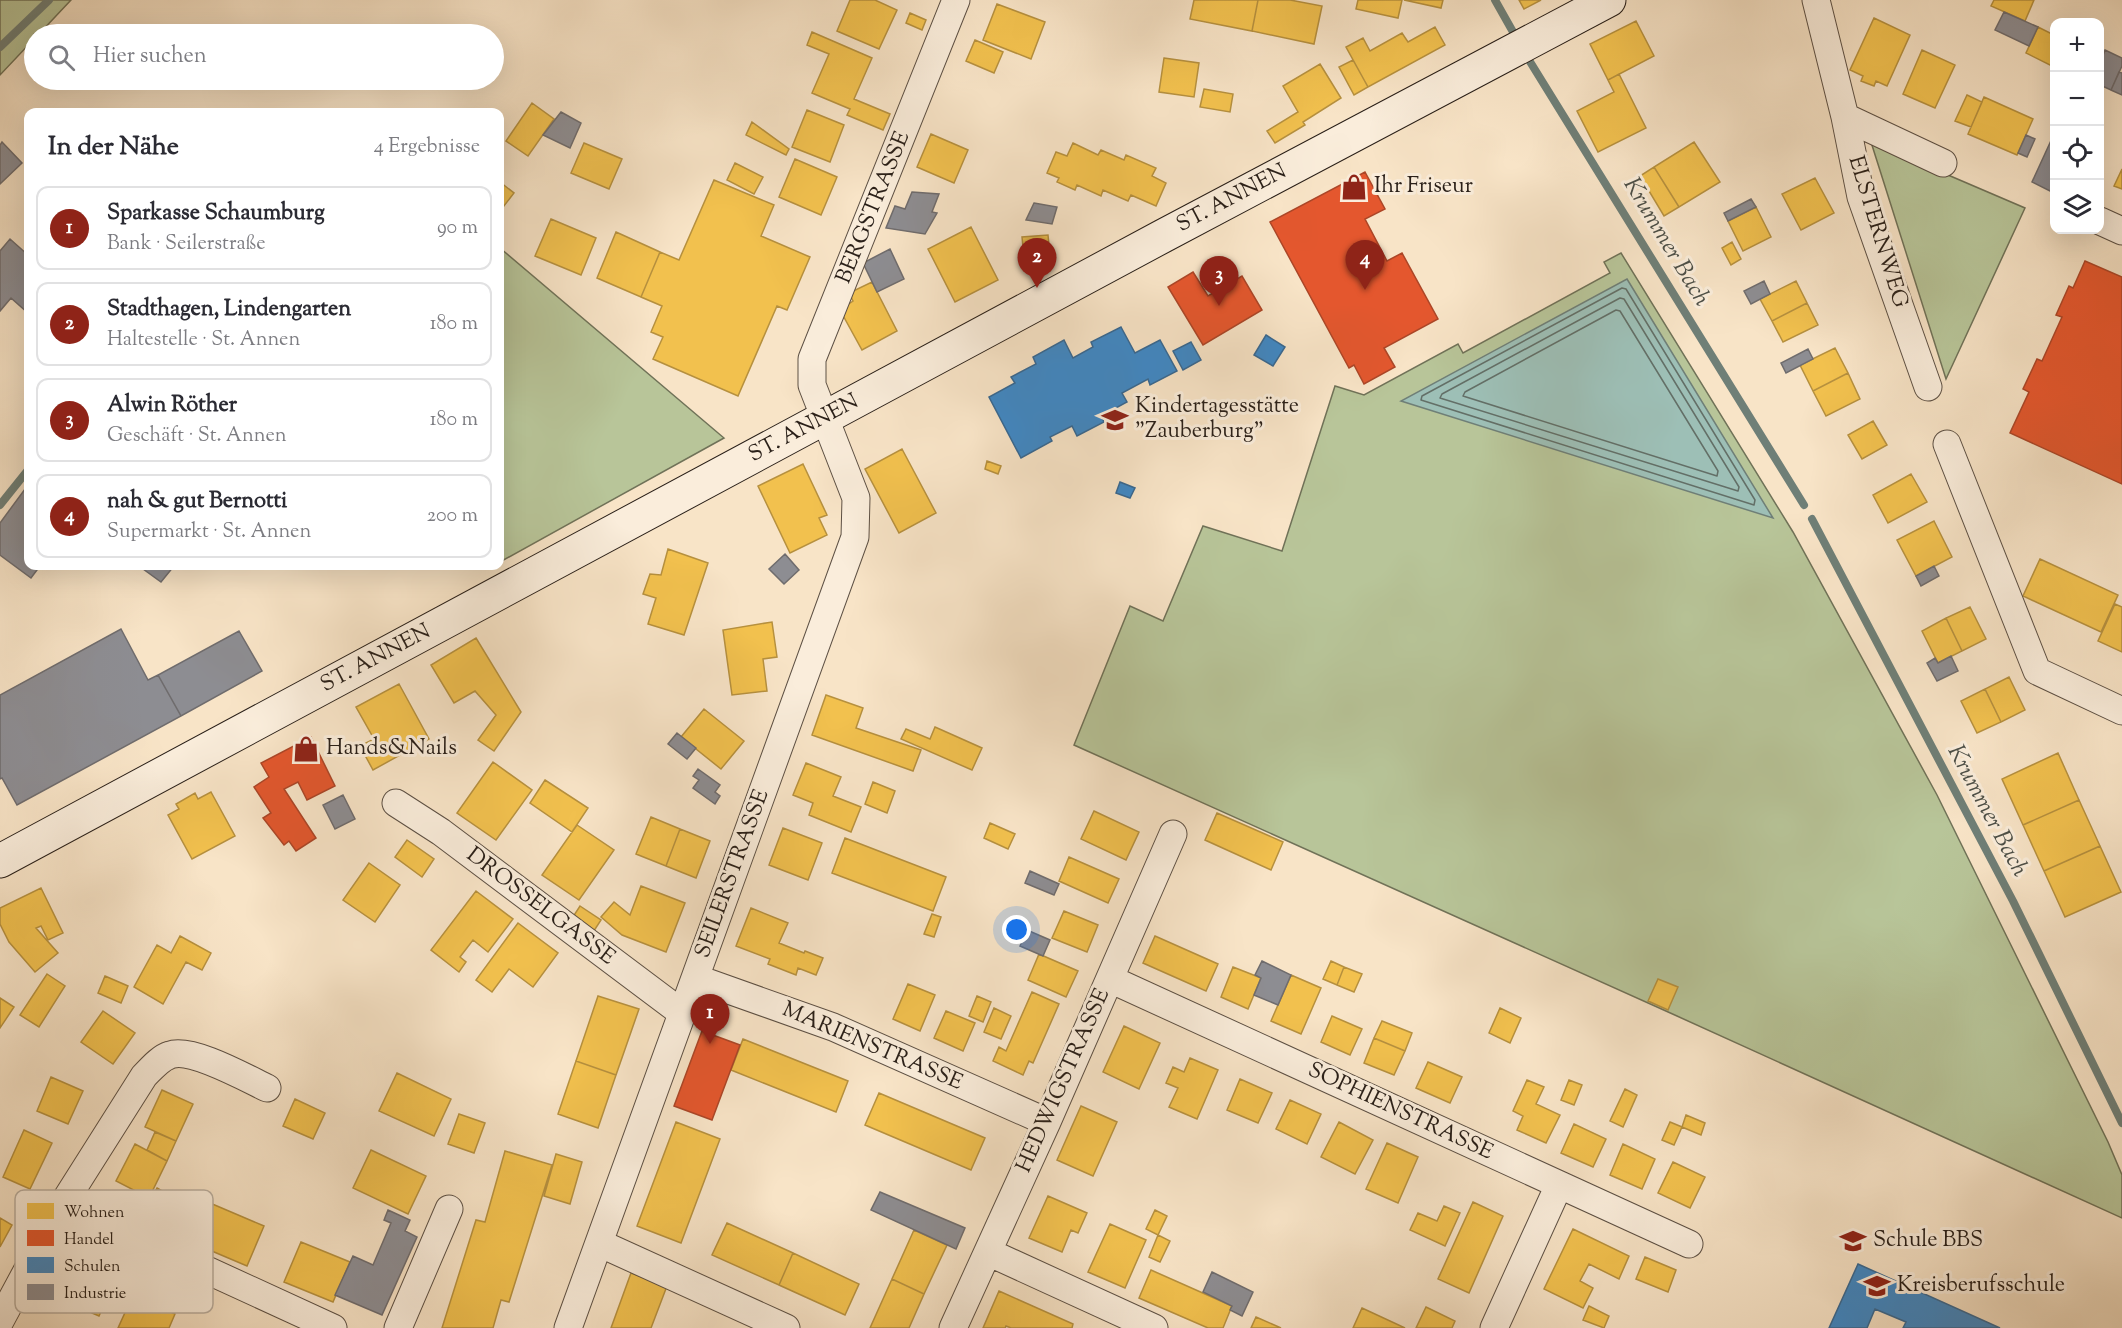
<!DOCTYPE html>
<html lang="de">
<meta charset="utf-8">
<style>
body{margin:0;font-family:"Sorts Mill Goudy",serif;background:#f7f7f7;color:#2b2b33}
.controls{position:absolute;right:18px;top:18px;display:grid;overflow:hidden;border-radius:12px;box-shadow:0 6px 24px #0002}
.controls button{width:54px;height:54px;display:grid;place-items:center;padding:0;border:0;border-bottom:2px solid #e1e1e2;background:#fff;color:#2b2b33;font:30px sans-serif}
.you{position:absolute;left:1017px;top:930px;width:21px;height:21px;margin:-15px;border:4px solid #fff;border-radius:50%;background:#1a73e8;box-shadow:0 0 0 9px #1a73e833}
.badge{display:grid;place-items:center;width:39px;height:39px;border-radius:50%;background:#8f2418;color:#fff;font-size:20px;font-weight:700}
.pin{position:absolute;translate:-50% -50px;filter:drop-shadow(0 2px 3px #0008)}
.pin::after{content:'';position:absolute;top:32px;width:21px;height:18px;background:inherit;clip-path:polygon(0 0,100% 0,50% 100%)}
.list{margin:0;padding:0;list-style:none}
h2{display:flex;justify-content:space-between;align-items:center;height:78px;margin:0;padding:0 24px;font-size:26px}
h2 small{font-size:20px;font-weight:400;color:#7c7c81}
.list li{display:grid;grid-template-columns:39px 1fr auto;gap:18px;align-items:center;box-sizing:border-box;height:84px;margin:0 12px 12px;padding:0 12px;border:2px solid #e1e1e2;border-radius:12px}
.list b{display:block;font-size:22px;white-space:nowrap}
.list p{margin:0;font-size:20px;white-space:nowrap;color:#7c7c81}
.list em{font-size:20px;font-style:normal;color:#7c7c81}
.icon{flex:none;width:33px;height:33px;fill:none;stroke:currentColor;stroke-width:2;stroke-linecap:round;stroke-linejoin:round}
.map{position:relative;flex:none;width:2122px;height:1328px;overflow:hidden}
.search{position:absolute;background:#fff;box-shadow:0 6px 24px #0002;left:24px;top:24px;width:480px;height:66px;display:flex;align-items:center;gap:15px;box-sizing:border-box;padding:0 21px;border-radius:33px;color:#7c7c81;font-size:22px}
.panel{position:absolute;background:#fff;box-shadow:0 6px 24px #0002;left:24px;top:108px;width:480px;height:462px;border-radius:12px}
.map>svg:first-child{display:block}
</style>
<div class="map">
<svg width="2122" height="1328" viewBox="0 0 2122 1328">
<rect width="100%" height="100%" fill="#f8e4c7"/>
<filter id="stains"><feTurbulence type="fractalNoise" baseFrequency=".00333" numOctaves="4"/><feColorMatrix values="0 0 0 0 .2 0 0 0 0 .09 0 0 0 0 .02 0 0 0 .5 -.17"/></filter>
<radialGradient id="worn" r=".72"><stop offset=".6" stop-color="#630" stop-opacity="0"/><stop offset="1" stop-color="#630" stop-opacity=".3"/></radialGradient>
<!-- green -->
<path fill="#b8c599" stroke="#707258" stroke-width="1.5" d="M0,0H71L39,34H34V39L0,75Z
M1871,142L2025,208L1946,379Z
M500,248L724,438L500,562Z
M1621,253L1793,532L1937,795L2108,1142L2122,1175V1218L1677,1016L1074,745L1130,606L1163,621L1203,526L1282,551L1335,386L1364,395L1458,344L1463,353L1610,273L1604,262Z"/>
<!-- water -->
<path fill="#9dbfb6" stroke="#6f7f77" stroke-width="1.5" d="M1627,279L1773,518L1401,401Z"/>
<!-- homes -->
<path fill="#f2c14e" stroke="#b6903e" stroke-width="1.5" d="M850,0H875L897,10L879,49L837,31Z
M1194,0H1258L1252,31L1190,19Z
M1258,0H1290L1322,6L1314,44L1252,31Z
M1358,0H1402L1398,18L1356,9Z
M1404,0H1443L1441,8Z
M1519,0H1541L1524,9Z
M1994,0H2034L2025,21L1991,6Z
M997,4L1045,22L1031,59L983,40Z
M910,13L926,20L922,30L906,23Z
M1874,18L1910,35L1887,86L1876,81L1874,86L1861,81L1863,76L1850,70Z
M1636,21L1654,56L1608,80L1590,44Z
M1435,27L1445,45L1368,87L1346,47L1363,38L1370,51L1402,33L1408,42Z
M2038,27L2054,35V67L2026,53Z
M812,32L872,58L854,99L890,114L883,130L847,115L850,109L812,93L829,54L807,45Z
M975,40L1003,52L994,73L966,61Z
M1922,50L1955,65L1935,108L1903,94Z
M1164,58L1199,63L1194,97L1159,92Z
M1353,60L1368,87L1354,95L1339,67Z
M1320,64L1341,98L1303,122L1305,125L1275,143L1267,131L1298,112L1283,86Z
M1619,74L1646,128L1598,152L1577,111L1614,92L1608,80Z
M1204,89L1233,94L1230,112L1200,107Z
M1967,95L1982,102L1971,127L1955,121Z
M1984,97L2033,119L2017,155L1968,134Z
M532,103L554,119L528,156L506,141Z
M807,110L844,125L830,162L792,147Z
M752,122L789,149L786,155L746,135Z
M931,134L968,150L954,183L917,167Z
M1694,142L1720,182L1679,207L1654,167Z
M584,143L622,159L609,189L571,173Z
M1073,143L1098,155L1101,150L1124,160L1126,155L1156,168L1152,176L1166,183L1156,206L1131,195L1128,201L1103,190L1101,196L1077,185L1075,190L1057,182L1059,178L1047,173L1056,152L1067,156Z
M795,159L837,177L821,215L779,197Z
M735,163L763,177L754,194L727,180Z
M1654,167L1679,207L1664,216L1640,176Z
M2122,169V189L2114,186Z
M1815,178L1834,213L1801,230L1782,194Z
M714,180L774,205L761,236L810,257L787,310L777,306L738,396L653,359L663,337L651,332L662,306L641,297L660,252L679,260Z
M500,182L514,193L500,211Z
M1756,207L1771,237L1743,251L1728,221Z
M551,219L596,238L581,275L535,256Z
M971,227L998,280L955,302L928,249Z
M616,232L660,252L641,297L597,278Z
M1048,235L1050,255L1024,257L1022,237Z
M1732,242L1741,259L1731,265L1722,248Z
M1796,281L1807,303L1772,321L1760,299Z
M872,282L897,331L862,350L840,310L853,301L849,293Z
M1807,303L1818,325L1783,342L1772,321Z
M1835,348L1848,373L1813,391L1800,365Z
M1848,373L1860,399L1826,416L1813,391Z
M1873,421L1887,445L1862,459L1848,435Z
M902,449L936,513L899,533L865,469Z
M987,461L1001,466L998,474L985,469Z
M803,464L827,515L819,518L827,535L790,553L758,486Z
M1911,474L1927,502L1888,523L1873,495Z
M1934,521L1952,557L1916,576L1897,540Z
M668,549L708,563L684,635L648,624L656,598L643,594L650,574L661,575Z
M2040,559L2118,595L2101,632L2023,596Z
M2115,604L2122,607V652L2098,641Z
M1970,607L1986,639L1962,651L1946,618Z
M1946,618L1962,651L1938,663L1922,631Z
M772,622L777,657L763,659L767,691L732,695L723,630Z
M476,638L521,712L494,751L478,740L496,715L475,691L454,703L431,665Z
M2009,677L2025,710L2001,722L1985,689Z
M399,684L429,739L373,770L360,746L374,739L356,707Z
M1985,689L2001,722L1977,733L1961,701Z
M826,695L863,708L856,728L921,750L913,771L812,735Z
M704,709L744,741L721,769L681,737Z
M935,727L982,748L972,770L901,739L906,729L930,739Z
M2058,753L2079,800L2023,825L2002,779Z
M493,762L532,790L496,840L457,813Z
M806,763L841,777L833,796L861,807L851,832L809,815L813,803L793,795Z
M545,780L588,808L572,832L530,803Z
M873,782L895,791L887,813L865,804Z
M211,792L235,836L192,859L168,815L179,809L176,804L195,793L198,799Z
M2079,800L2100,846L2044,871L2023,825Z
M1094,811L1139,832L1126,860L1081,839Z
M1217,813L1283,842L1271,870L1205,840Z
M651,817L680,829L666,866L636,854Z
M990,823L1015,834L1008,849L984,838Z
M577,825L614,850L579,900L542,875Z
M783,828L822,843L808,880L769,865Z
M680,829L710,841L696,878L666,866Z
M845,838L946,877L933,911L832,873Z
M407,840L434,859L422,877L395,857Z
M2100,846L2121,892L2065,917L2044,871Z
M1069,857L1119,879L1108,903L1059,881Z
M369,863L400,885L375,922L343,900Z
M641,886L685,903L666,952L622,935L601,917L614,902L630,915Z
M41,888L63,933L48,940L41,926L36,928L58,953L35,972L9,942L0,924V908Z
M476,891L513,919L488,952L473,940L460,957L466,962L459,972L431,950Z
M580,906L601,920L590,937L569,923Z
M751,908L788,923L779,943L804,953L805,951L823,958L816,975L798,968L796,975L768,964L770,959L736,946Z
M1064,911L1098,925L1087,952L1052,938Z
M932,914L941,917L934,937L924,934Z
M518,923L558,953L533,987L509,969L492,992L476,980Z
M180,936L211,953L202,970L186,962L163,1004L134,987L157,945L171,953Z
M1155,936L1218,964L1206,991L1143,963Z
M1039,954L1078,971L1066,997L1028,980Z
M1331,961L1344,967L1337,985L1323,979Z
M1233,967L1261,978L1248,1009L1221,997Z
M1344,967L1362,974L1354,992L1337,985Z
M47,974L65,986L39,1027L20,1015Z
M1291,975L1321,988L1301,1034L1271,1021Z
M105,976L128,986L121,1003L98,993Z
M1658,979L1678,987L1668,1010L1648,1001Z
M908,984L935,995L920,1031L893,1019Z
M1032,992L1059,1004L1033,1063L1029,1061L1023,1075L993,1061L999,1047L1006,1051Z
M598,996L639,1009L616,1075L576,1061Z
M977,996L991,1002L983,1022L969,1016Z
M0,998L14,1007L0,1028Z
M994,1008L1011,1016L1001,1039L984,1032Z
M1500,1008L1521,1018L1510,1043L1489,1033Z
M103,1011L135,1033L113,1064L81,1042Z
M946,1011L975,1023L963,1051L934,1038Z
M1332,1016L1362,1029L1350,1055L1321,1042Z
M1382,1021L1412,1033L1405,1051L1374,1038Z
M1124,1026L1160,1043L1139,1089L1103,1072Z
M1374,1038L1405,1051L1394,1075L1364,1063Z
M743,1039L848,1081L836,1112L731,1070Z
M1190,1058L1218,1070L1197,1119L1169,1107L1178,1088L1166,1083L1173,1067L1184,1072Z
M576,1061L616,1075L598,1128L558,1114Z
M1428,1062L1462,1077L1450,1103L1416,1088Z
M397,1073L451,1099L434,1136L379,1111Z
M51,1077L83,1091L68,1124L37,1111Z
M1240,1079L1272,1093L1258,1123L1227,1110Z
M1527,1080L1544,1087L1536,1104L1560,1115L1546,1143L1517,1130L1523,1116L1513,1111Z
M1569,1080L1582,1085L1574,1105L1561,1100Z
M1625,1089L1637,1095L1623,1127L1610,1121Z
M162,1090L193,1104L176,1141L145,1127Z
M879,1093L985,1138L971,1170L865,1125Z
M295,1099L325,1113L313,1139L283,1126Z
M1290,1100L1321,1114L1307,1144L1276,1129Z
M1081,1106L1117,1122L1093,1176L1057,1160Z
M459,1114L485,1123L474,1153L448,1144Z
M1686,1115L1705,1123L1701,1135L1682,1127Z
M676,1122L720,1139L681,1243L637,1226Z
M1339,1122L1373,1140L1355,1174L1321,1157Z
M1670,1122L1682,1127L1674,1145L1662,1140Z
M1574,1124L1606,1139L1593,1167L1561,1153Z
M24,1130L52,1143L30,1189L3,1177Z
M155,1132L176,1141L167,1161L147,1150Z
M1387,1143L1418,1157L1398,1203L1366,1189Z
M135,1144L167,1161L149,1198L116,1181Z
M1623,1144L1655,1159L1642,1189L1610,1175Z
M371,1150L426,1176L408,1214L353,1188Z
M505,1151L552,1165L509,1302L501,1300L493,1328H442L476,1220L485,1222Z
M556,1154L582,1162L570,1204L544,1196Z
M1673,1162L1705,1177L1690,1208L1658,1193Z
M157,1188L174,1198L163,1218L146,1208Z
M1048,1196L1087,1213L1078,1233L1071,1230L1062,1252L1029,1238Z
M1473,1202L1503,1216L1469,1293L1438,1279Z
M210,1203L264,1226L247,1266L193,1243Z
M1444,1206L1460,1213L1445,1246L1410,1230L1418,1213L1437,1221Z
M1155,1210L1167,1216L1158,1235L1146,1229Z
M0,1218L12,1225L0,1247Z
M727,1223L793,1253L779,1285L712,1255Z
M1110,1224L1146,1240L1125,1288L1088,1272Z
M1573,1229L1629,1256L1619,1279L1589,1264L1580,1281L1593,1288L1583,1308L1544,1289Z
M914,1230L947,1245L924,1294L892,1279Z
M1158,1235L1170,1241L1160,1262L1149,1257Z
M301,1242L350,1262L333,1302L284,1282Z
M793,1253L859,1284L845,1315L779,1285Z
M1645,1257L1676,1270L1668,1292L1636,1279Z
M61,1265L101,1283L98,1289L109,1293L99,1316L48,1294Z
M1151,1270L1232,1306L1223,1328H1208L1139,1298Z
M631,1273L667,1286L651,1328H611Z
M892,1279L924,1294L909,1328H870Z
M999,1291L1073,1324L1072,1328H1011L1006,1326L1005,1328H983Z
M133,1295L175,1314L169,1328H118Z
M1589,1306L1609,1316L1604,1328L1583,1320Z
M1426,1307L1455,1321L1452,1328H1416Z
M1362,1308L1405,1328H1353Z
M1256,1317L1281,1328H1251Z"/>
<!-- shops -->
<path fill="#e4572e" stroke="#ac4627" stroke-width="1.5" d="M1365,172L1385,209L1365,219L1387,261L1402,253L1438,319L1384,348L1395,367L1364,384L1354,365L1349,368L1270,222Z
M2085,261L2122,277V484L2010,433L2029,392L2023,389L2037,359L2042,361L2062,317L2056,315L2069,286L2073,288Z
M1193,272L1208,296L1242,276L1262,310L1203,345L1168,287Z
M311,737L335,786L307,800L298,782L284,789L316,838L296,851L289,841L284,845L263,818L271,813L254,787L269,777L261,763Z
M702,1031L740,1045L712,1120L674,1106Z"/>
<!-- schools -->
<path fill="#3f88c5" stroke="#386891" stroke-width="1.5" d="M1121,327L1135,353L1160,340L1177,371L1150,385L1148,379L1122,393L1127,402L1101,416L1104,422L1077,436L1072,426L1050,437L1052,441L1021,458L989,397L1015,383L1011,377L1036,364L1033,357L1064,340L1073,358L1093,347L1091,342Z
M1266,335L1285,347L1273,366L1254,355Z
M1191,342L1201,360L1183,370L1173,351Z
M1120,482L1135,488L1130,498L1116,493Z
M1858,1264L2000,1328H1903L1906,1322L1875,1309L1867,1328H1829Z"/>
<!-- industry -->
<path fill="#8d8d92" stroke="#6f6c6d" stroke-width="1.5" d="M2004,12L2038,27L2029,46L1995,30Z
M2105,50L2122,58V66L2111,90L2100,85V63Z
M2119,72L2122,73V95L2111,90Z
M561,112L581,123L570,148L543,135Z
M2054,134V193L2032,182Z
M2026,135L2035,139L2027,157L2018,153Z
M2,142L22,163L0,184V145Z
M912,192L939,194L932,212L937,213L925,234L886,228L895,206L905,209Z
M1751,199L1756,207L1728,221L1724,213Z
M1034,203L1057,207L1052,224L1026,220Z
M10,239L28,255V313L11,298L0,311V251Z
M890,249L904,279L877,292L863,263Z
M1764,281L1770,294L1751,304L1744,291Z
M1808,349L1813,359L1786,373L1781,363Z
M28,485V566H40L31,578L0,555V523Z
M785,554L799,570L784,584L769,569Z
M139,566H174L161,582Z
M1934,566L1939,576L1921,586L1916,576Z
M121,629L148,680L158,675L181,716L17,805L2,778L0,779V695Z
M239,631L262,671L181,716L158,675Z
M1951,656L1958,671L1937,681L1927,663L1935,658L1938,663Z
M677,733L696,748L687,759L668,744Z
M698,769L720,785L715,792L720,796L715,804L693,788L699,780L693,776Z
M343,795L355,819L335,829L323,805Z
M1030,871L1059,884L1054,895L1025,883Z
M1027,930L1050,940L1043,956L1020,946Z
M1262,961L1291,975L1278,1005L1254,995L1261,978L1255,975Z
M880,1192L965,1228L956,1249L871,1210Z
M388,1210L410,1220L405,1231L417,1237L382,1315L335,1295L353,1256L373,1265L391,1223L384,1220Z
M1212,1272L1253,1292L1242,1316L1230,1310L1232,1306L1203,1292Z"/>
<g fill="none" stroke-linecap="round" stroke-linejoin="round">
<!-- shore -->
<path stroke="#636f67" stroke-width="1.5" d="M1622,288L1626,289L1755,500L1754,505L1421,400L1422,396Z
M1620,298L1624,299L1739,487L1738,491L1440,398L1442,394Z
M1616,310L1620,311L1718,471L1717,476L1463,396L1465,392Z"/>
<!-- stream -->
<path stroke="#6f7f77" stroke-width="8" d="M1495,0L1517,39
M0,47L49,0
M1524,52L1804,505
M0,505L28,470
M1812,519L2013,901L2122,1123"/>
<!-- minor casing -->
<g stroke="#5d5044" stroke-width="29">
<path id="minor" d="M1816,0L1845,117L1861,197L1928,387
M1845,117L1943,163
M2100,221L2122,231
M1947,444L2037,671L2122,711
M396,803L441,832L682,1013
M695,978L833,1027L1047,1122
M1110,979L1689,1244
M63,1204L333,1328
M599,1243L786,1328
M988,1252L1154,1328
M0,1321L63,1204L144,1076C151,1069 160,1058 170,1055C191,1047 246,1078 267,1088
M398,1328L449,1209
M568,1328L855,537L856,498L812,385V359L956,0
M953,1328L1047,1122L1173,834
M1494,1328L1559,1185"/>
</g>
<!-- secondary casing -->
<g stroke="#291f18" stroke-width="35">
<path id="secondary" d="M0,861L1163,236L1609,0"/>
</g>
<!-- minor -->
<use href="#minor" stroke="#faeddb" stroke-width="27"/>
<!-- secondary -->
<use href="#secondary" stroke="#faeddb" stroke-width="33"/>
</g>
<!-- icons -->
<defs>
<g id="shop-bare" transform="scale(2.07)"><path d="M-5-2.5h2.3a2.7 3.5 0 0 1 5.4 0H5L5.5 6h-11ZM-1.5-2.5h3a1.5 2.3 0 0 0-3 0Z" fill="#8f2418" stroke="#faeddb" stroke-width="2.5" paint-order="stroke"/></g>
<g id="school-bare" transform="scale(2.07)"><path d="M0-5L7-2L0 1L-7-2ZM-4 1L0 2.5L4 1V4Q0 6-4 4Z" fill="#8f2418" stroke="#faeddb" stroke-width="2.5" paint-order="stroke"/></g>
</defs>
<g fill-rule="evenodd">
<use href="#shop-bare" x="1354" y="187"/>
<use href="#school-bare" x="1115" y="420"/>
<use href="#shop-bare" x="306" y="749"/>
<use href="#school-bare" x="1853" y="1241"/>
<use href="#school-bare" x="1877" y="1286"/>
</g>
<g text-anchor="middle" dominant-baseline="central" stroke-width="6" stroke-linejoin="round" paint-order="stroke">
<!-- poi labels -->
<g font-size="22" fill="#291f18" stroke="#faeddb" text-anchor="start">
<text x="1374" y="187">Ihr Friseur</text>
<text x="1135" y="407">Kindertagesstätte<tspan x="1135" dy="25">"Zauberburg"</tspan></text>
<text x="326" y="749">Hands&amp;Nails</text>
<text x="1873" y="1241">Schule BBS</text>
<text x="1897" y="1286">Kreisberufsschule</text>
</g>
<!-- street labels -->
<g font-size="22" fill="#291f18" stroke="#faeddb">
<text transform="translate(1232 199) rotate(-28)">ST. ANNEN</text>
<text transform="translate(874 208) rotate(-68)">BERGSTRASSE</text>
<text transform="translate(1877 232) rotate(73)">ELSTERNWEG</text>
<text transform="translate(804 429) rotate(-28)">ST. ANNEN</text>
<text transform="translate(376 659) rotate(-28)">ST. ANNEN</text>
<text transform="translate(733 874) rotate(-70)">SEILERSTRASSE</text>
<text transform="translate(540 907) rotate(37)">DROSSELGASSE</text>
<text transform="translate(872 1047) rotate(23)">MARIENSTRASSE</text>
<text transform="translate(1064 1081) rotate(-66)">HEDWIGSTRASSE</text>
<text transform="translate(1400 1112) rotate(25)">SOPHIENSTRASSE</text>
</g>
<!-- water labels -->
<g font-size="24" font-style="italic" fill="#4c4f47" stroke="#faeddb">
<text transform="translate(1666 242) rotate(59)">Krummer Bach</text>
<text transform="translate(1987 811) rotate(62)">Krummer Bach</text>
</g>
</g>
<!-- legend -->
<rect x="15" y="1190" width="198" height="123" rx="9" fill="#faeddb" stroke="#bbafa0" stroke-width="1.5"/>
<rect x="27" y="1203" width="27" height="16" fill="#f2c14e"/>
<rect x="27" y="1230" width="27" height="16" fill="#e4572e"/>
<rect x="27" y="1257" width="27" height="16" fill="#3f88c5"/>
<rect x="27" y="1284" width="27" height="16" fill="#8d8d92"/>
<g font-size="16" fill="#291f18">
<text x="64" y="1217">Wohnen</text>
<text x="64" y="1244">Handel</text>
<text x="64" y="1271">Schulen</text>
<text x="64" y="1298">Industrie</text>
</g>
<rect width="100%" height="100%" filter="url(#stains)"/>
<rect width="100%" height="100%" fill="url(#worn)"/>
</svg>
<div class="controls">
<button>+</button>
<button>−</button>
<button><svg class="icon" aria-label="locate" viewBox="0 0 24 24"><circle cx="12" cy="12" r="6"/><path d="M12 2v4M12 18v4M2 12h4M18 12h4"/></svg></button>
<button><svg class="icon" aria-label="layers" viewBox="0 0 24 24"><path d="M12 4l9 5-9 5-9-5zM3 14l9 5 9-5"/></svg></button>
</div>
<div class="you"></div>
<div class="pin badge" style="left:710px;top:1044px">1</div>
<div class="pin badge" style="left:1037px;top:288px">2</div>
<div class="pin badge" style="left:1219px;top:306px">3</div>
<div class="pin badge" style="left:1365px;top:290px">4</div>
<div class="search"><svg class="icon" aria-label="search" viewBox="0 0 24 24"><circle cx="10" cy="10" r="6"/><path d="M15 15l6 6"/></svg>Hier suchen</div>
<section class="panel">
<h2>In der Nähe<small>4 Ergebnisse</small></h2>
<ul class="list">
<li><span class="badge">1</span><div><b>Sparkasse Schaumburg</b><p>Bank · Seilerstraße</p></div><em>90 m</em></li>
<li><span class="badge">2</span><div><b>Stadthagen, Lindengarten</b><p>Haltestelle · St. Annen</p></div><em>180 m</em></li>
<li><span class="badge">3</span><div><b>Alwin Röther</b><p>Geschäft · St. Annen</p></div><em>180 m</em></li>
<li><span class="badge">4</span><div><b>nah &amp; gut Bernotti</b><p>Supermarkt · St. Annen</p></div><em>200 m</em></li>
</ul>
</section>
</div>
